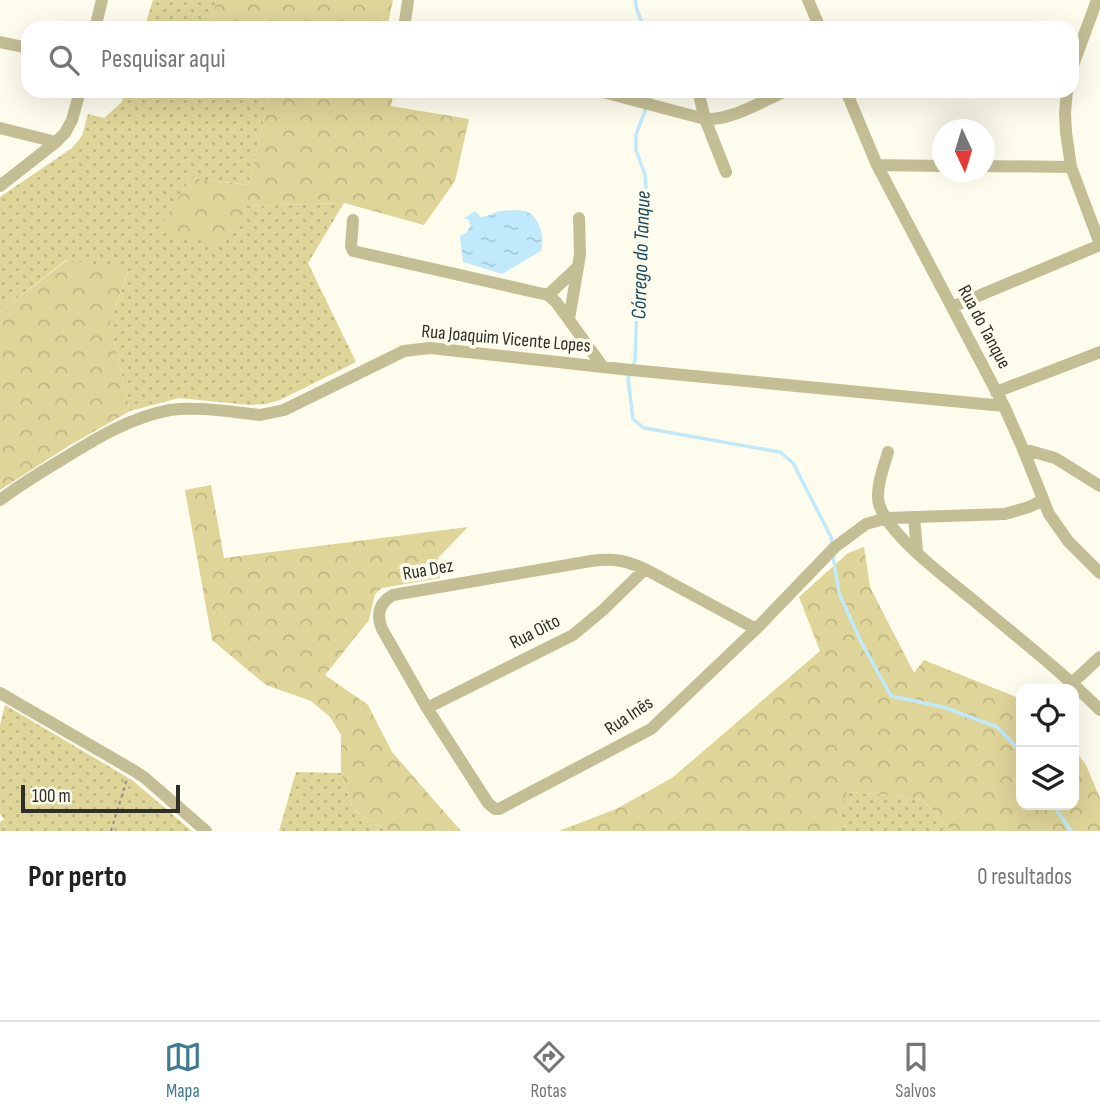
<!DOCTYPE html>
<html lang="pt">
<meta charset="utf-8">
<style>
body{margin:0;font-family:"Sofia Sans Condensed",sans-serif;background:#f2f2f2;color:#222}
.controls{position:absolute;right:21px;bottom:21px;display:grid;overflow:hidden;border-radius:14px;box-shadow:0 7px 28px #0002}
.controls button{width:63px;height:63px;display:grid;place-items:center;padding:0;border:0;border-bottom:2px solid #e0e0e0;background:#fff;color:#222;font:35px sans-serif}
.compass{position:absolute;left:932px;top:119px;width:63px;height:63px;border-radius:50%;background:#fff;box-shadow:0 7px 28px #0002;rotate:176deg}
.scale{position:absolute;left:21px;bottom:18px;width:159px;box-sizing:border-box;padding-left:7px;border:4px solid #2f2f29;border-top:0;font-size:19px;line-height:24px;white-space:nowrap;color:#2f2f29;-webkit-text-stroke:5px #fefced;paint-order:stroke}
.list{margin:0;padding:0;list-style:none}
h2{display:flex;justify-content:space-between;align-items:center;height:91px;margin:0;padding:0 28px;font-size:30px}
h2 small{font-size:23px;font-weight:400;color:#767676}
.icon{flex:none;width:38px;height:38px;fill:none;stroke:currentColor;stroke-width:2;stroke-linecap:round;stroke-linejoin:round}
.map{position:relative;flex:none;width:1100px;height:831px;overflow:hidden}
.search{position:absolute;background:#fff;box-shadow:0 7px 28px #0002;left:21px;right:21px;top:21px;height:77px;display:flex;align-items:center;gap:18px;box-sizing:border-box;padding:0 24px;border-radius:21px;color:#767676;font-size:26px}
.sheet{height:189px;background:#fff}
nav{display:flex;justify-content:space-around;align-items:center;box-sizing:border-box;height:98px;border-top:2px solid #e0e0e0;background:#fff;font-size:19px;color:#767676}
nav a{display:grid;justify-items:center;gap:4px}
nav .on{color:#3f7a92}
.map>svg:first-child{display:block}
</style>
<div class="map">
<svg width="1100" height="831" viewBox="0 0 1100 831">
<defs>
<pattern id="grass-dots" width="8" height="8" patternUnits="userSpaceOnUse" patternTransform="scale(1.75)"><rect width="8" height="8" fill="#dfd599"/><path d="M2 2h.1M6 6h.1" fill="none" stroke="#c0b784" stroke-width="1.8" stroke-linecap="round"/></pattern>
<pattern id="forest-crowns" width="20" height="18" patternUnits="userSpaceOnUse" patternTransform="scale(1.75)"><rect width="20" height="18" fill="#dfd599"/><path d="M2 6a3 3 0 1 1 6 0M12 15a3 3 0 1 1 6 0" fill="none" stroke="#c0b784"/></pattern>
<pattern id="water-ripples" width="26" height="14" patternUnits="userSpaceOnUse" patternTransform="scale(1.75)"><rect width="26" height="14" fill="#c1e9fc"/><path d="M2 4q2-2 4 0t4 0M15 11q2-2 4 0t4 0" fill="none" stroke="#a6c8d8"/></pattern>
</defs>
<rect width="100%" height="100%" fill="#fefced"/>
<!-- grass -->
<path fill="url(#grass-dots)" d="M153,0H216L210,28H144Z
M125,91H263L268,101L249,185L191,178L158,231L246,206L344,203L308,263L356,362L280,400L266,404L249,405L179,398L130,411L110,323L128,271L66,260L0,312V197L72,148L82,136L88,114L104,118L122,102Z
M5,705L132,780L192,831H0V822L4,819L0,814V725Z
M296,772L341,773L353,809L386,831H279Z
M846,792L888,795L922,800L952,831H835Z"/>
<!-- forest -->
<path fill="url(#forest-crowns)" d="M216,0H393L387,28H210Z
M263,91H394L391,106L469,119L455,181L424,225L344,203L246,206L224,245L157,231L191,178L249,185L268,101Z
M67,260L128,270L110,323L130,411L70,445L0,490V312Z
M211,485L224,558L468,527L438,558L440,578L382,588L375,594L369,620L325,675L368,705L392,752L461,831H386L353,809L341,773V735L330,717L311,701L266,685L212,640L185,490Z
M864,547L870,587L914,673L924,660L1021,699V805H1074V749L1086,765L1100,798V831H952L922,800L888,795L847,792L835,831H559L616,809L672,778L820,651L799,597L848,553Z"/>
<!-- water -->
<path fill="url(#water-ripples)" d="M516,210C518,210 527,211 528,212C541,220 545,238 541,251L502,274L463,262L460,236L467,232L470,226L469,220L464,218L475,211L481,217L487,216L498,211Z"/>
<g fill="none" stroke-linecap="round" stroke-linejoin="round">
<!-- stream -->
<path stroke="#c1e9fc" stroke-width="3.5" d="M635,0L637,10L644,28
M649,101L654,91
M633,366L635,360L637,302L647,202L645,175L636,150V135L646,108
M630,373L628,379L633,419L644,428L780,452L793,463L831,537L832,545
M833,556L839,593L860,640L891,696L943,707L997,727L1021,752
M1053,805L1071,831"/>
<!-- path -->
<path stroke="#919086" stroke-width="2" stroke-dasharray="3.5 3.5" stroke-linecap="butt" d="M111,831L127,779"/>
<!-- minor -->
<path stroke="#c4be95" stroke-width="12" d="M808,0L820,28
M95,28L102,0
M404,28L408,1
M0,42L28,48
M1072,68L1097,0
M599,91L705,119C733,120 760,102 786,91
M698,91L705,119L726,172
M846,91L877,165L1004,406L1023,449L1049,514L1068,541L1100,573
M1067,91L1065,113L1066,132L1071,167L1100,244
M0,128L56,142
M877,165L942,166
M984,166L1071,167
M0,186L56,142L65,133L72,120L80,91
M353,220L351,246L353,251L548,295L556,302L603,367
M548,295L578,267L580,254L579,218
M952,307L1100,245
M569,319L578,267
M996,392L1100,352
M1023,449L1055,458L1100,486
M888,452C884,467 875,488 879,504C889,537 952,582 979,605C1020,639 1062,672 1100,710
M0,500C20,485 41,472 63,459C95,439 131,417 170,410C199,406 231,412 260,415L284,410L404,351L430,348L621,369L1004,406
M914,517L917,551
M756,629L645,569C624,560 614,558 591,561L393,595C379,603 376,614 382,629L427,708L488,803L495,809H499L651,729L756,629L835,547L866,524L887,518L1005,514L1029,507L1043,500
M1071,684L1100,657
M0,693L133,770L145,778L206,831
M427,708L573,635L603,610L645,569"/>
</g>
<g text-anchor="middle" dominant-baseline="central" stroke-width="7" stroke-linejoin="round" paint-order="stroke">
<!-- street labels -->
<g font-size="19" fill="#2f2f29" stroke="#fefced">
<text transform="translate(984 327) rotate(62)">Rua do Tanque</text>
<text transform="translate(506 339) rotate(5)">Rua Joaquim Vicente Lopes</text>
<text transform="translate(428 570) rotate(-10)">Rua Dez</text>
<text transform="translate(535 632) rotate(-27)">Rua Oito</text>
<text transform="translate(629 716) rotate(-34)">Rua Inês</text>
</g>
<!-- water labels -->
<g font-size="21" font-style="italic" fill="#1a4b5f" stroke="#fefced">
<text transform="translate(641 255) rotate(-88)">Córrego do Tanque</text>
</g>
</g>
</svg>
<div class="controls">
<button><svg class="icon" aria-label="locate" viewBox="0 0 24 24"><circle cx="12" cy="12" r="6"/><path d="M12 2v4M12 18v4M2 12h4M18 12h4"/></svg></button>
<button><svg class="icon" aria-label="layers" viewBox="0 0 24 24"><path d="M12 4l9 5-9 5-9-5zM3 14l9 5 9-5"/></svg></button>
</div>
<svg class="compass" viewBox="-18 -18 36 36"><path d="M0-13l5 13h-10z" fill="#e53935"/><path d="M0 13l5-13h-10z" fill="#767676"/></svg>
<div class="scale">100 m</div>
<div class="search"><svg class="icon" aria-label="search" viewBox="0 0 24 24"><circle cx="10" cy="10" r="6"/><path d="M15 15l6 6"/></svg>Pesquisar aqui</div>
</div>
<section class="sheet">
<h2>Por perto<small>0 resultados</small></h2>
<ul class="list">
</ul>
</section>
<nav>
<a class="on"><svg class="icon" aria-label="map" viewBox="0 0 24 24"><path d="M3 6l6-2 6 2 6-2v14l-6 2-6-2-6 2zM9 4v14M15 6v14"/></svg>Mapa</a>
<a><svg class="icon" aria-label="directions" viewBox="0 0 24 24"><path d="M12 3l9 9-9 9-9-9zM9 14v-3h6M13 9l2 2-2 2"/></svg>Rotas</a>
<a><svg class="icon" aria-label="saved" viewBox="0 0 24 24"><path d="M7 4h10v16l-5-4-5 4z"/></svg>Salvos</a>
</nav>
